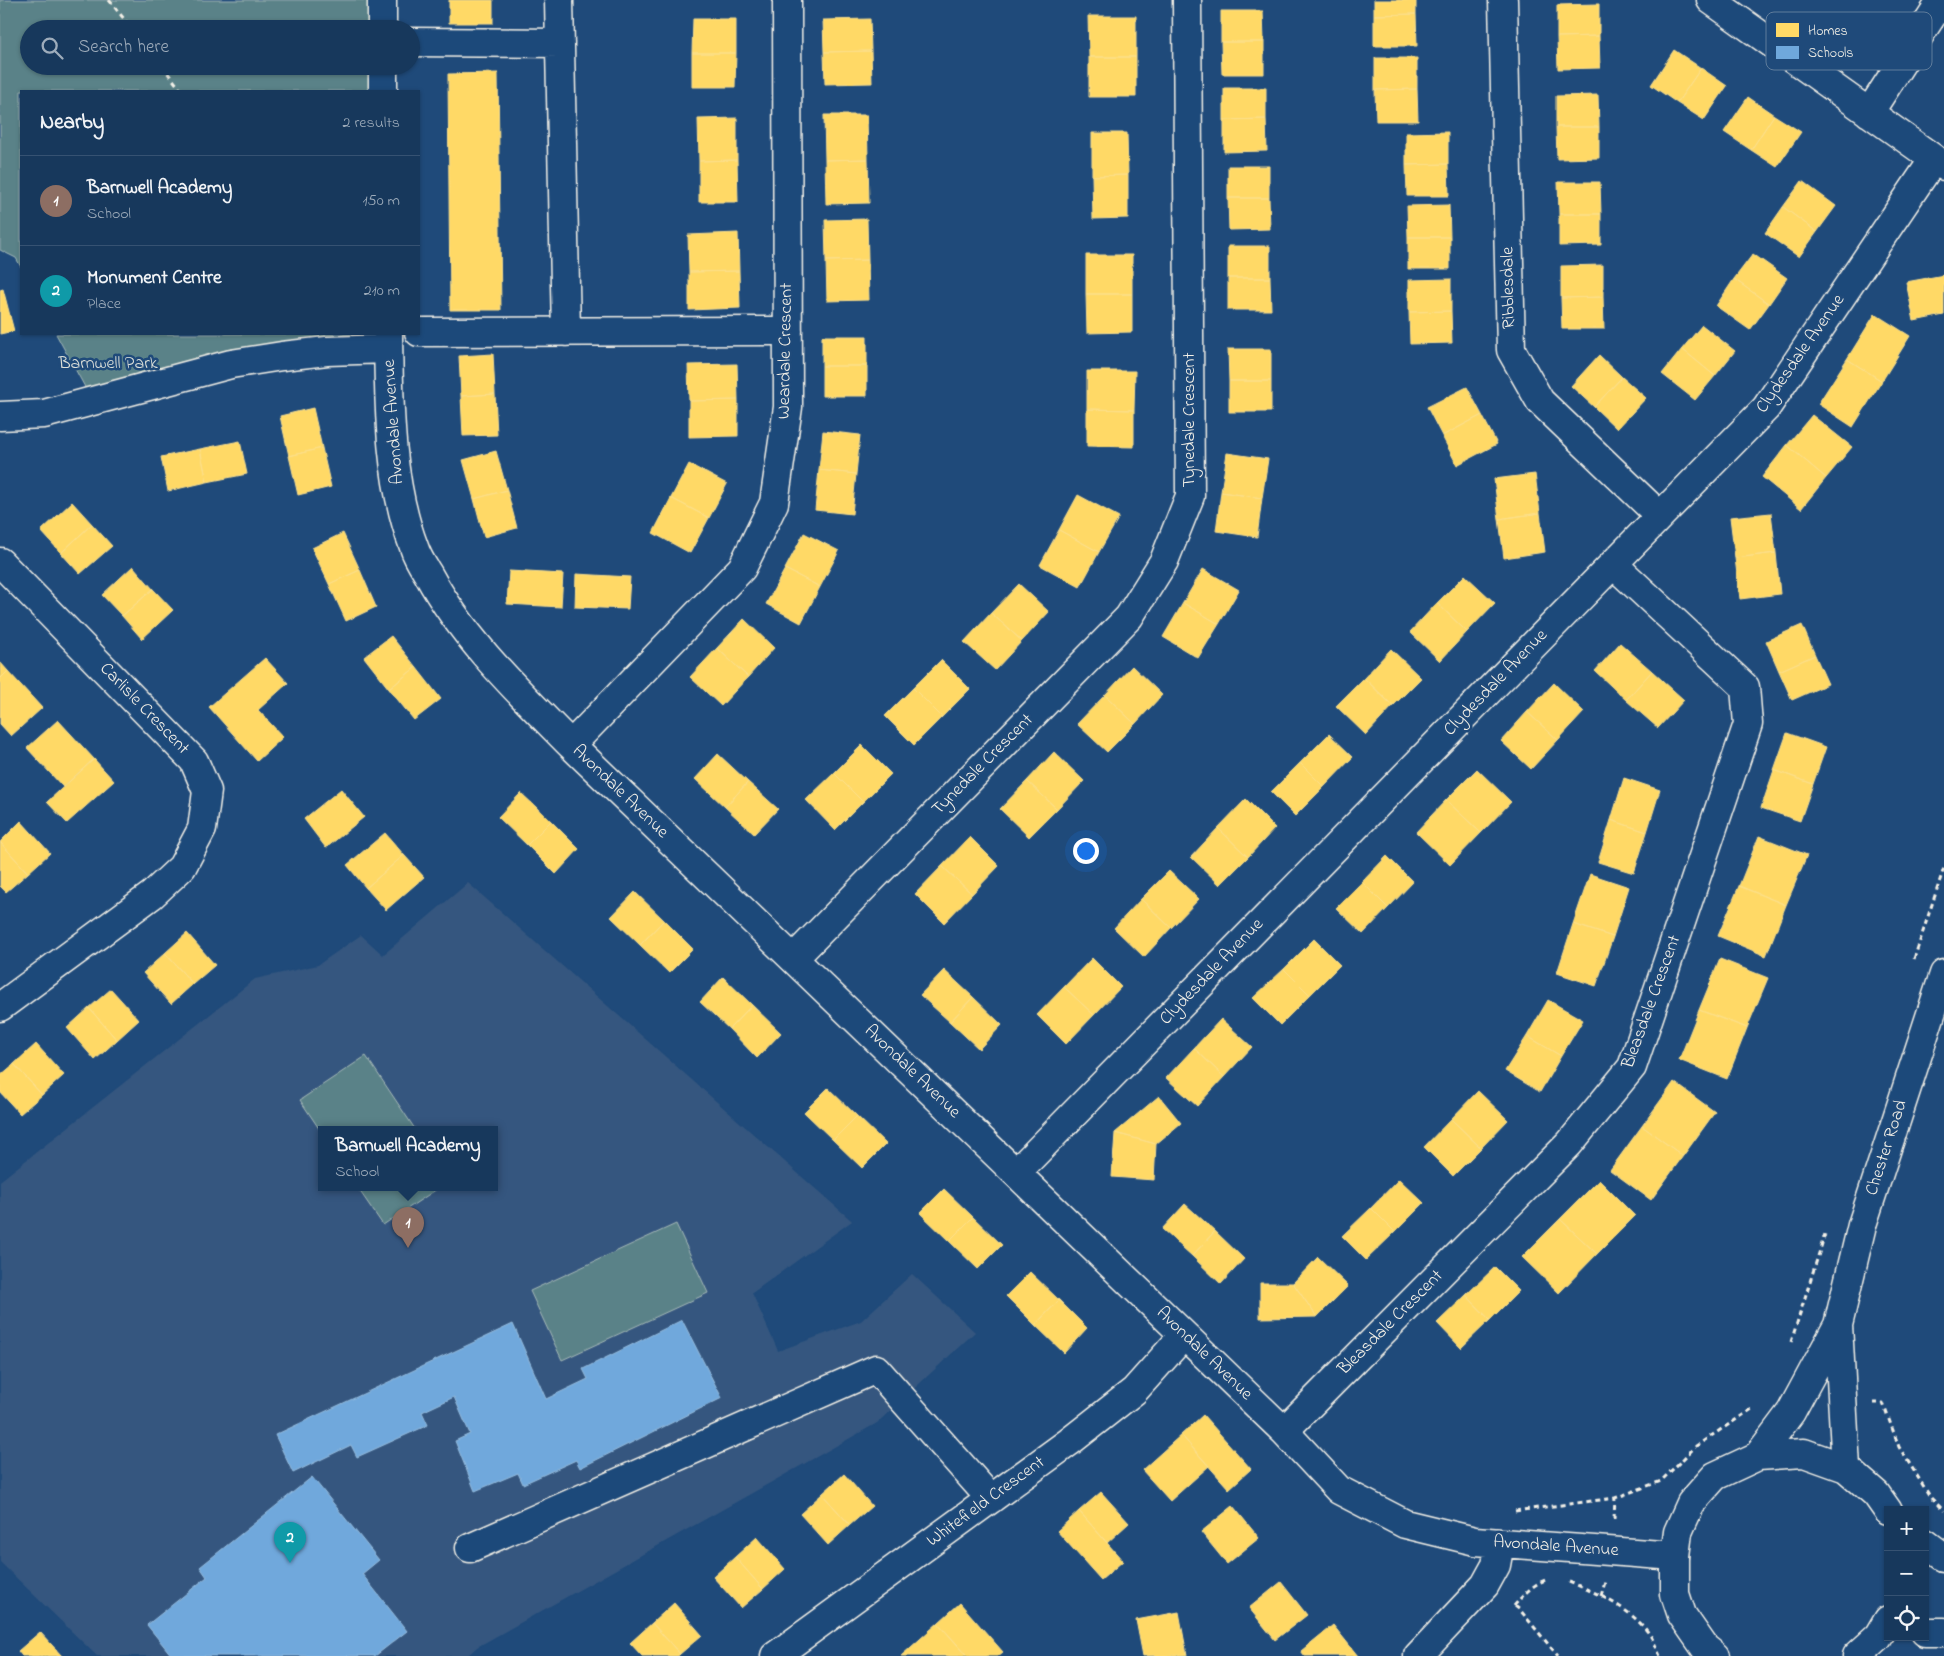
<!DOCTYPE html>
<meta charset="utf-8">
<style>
body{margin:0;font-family:"Indie Flower",sans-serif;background:#244365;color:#f1f3f6}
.controls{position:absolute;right:15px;bottom:15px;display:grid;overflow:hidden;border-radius:0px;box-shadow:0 1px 4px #0004}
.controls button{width:45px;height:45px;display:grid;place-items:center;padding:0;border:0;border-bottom:1px solid #365272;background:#17385c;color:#f1f3f6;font:25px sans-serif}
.you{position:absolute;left:1085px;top:850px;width:18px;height:18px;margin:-12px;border:4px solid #fff;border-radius:50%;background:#1a73e8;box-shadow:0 0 0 8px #1a73e833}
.badge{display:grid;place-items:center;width:32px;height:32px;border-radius:50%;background:#ea580c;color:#fff;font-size:16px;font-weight:700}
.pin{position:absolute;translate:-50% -41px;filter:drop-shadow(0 1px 2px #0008)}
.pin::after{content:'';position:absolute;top:26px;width:18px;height:15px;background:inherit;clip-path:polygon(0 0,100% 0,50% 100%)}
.popup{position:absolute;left:318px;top:1126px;width:180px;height:65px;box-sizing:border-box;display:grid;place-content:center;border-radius:0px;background:#17385c;filter:drop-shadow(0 1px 4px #0005);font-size:16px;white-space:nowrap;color:#9eacbb}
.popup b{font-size:19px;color:#f1f3f6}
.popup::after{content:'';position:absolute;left:50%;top:100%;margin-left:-10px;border:10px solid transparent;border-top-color:#17385c}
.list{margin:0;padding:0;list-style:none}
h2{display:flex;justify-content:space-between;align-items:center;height:65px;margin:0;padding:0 20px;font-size:21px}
h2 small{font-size:16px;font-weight:400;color:#9eacbb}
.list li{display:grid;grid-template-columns:32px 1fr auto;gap:15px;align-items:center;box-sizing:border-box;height:90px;padding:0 20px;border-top:1px solid #365272}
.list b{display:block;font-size:19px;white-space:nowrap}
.list p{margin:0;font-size:16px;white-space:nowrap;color:#9eacbb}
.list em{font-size:16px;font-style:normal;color:#9eacbb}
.icon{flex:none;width:28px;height:28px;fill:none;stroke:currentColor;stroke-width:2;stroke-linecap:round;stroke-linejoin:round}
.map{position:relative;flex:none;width:1944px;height:1656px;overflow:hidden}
.search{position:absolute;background:#17385c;box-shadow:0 1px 4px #0004;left:20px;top:20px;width:400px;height:55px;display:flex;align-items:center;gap:12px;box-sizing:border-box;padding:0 18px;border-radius:28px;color:#9eacbb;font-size:19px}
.panel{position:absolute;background:#17385c;box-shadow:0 1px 4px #0004;left:20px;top:90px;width:400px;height:245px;border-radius:0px}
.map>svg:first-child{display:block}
</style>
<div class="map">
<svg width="1944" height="1656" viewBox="0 0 1944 1656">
<rect width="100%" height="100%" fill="#1f4a7a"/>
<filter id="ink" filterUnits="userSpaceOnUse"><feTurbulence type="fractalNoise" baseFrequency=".02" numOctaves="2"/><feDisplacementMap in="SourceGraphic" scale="10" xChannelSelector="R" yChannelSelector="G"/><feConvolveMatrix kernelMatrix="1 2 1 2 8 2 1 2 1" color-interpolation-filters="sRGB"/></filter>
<g filter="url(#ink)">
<!-- built -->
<path fill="#36577f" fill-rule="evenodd" d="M468,883L852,1221L752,1293L778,1351L861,1321L912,1274L975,1332L877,1423L477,1647L467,1656H97L0,1562V1181L255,979L318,965L361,935L383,955ZM322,1129H494V1187H322Z"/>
<!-- green -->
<path fill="#5a8288" stroke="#a7bab8" d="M0,0H382V29H29V66H383V91H21V267L16,258L0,250Z
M56,334H388L92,400Z
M366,1056L415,1129H322V1133L300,1100Z
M357,1187H440L383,1225Z
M676,1224L708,1293L562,1360L530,1291Z"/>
<!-- homes -->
<path fill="#ffd966" stroke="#fce08d" d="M449,0H493V23H449Z
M1374,0H1416V14L1374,15Z
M1599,4V36L1557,37V5Z
M1221,11H1263L1264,42H1221Z
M1416,14L1417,46H1374V15Z
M1088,16H1136V57H1089Z
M693,19H736V53H692Z
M870,19L871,51L824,52L823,20Z
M1599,36L1600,68L1558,69L1557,37Z
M1221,42H1264V74H1222Z
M1674,50L1701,68L1677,103L1651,85Z
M871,51L872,83L825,84L824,52Z
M692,53H736L735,87H692Z
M1089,57H1136V97H1089Z
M1375,58H1417V89L1375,90Z
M1701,68L1727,86L1704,120L1677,103Z
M498,73L501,310H450L448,74Z
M1224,88H1266V119L1224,120Z
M1417,89L1418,121H1376L1375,90Z
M1598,95L1599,127H1556V96Z
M1748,97L1774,115L1751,150L1724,132Z
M824,115H867L868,159L825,160Z
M1774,115L1801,132L1777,167L1751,150Z
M737,118V160L699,161L698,119Z
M1266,119L1267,151L1224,152V120Z
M1556,127H1599V158L1557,159Z
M1448,132V164L1406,165V133Z
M1092,133H1127L1128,175L1092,176Z
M868,159L869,203L826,204L825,160Z
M737,160L738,202H699V161Z
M1448,164L1449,196H1407L1406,165Z
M1228,166H1269V198H1228Z
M1128,175V218L1093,219L1092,176Z
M1802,181L1836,206L1817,232L1783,207Z
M1558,182H1600L1601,214H1559Z
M1228,198H1269L1270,229L1229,230Z
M1449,205L1450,237H1408L1407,206Z
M1783,207L1817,232L1799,257L1765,233Z
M1559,214H1601V245L1559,246Z
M867,219L868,260L826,261L825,220Z
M738,233L739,271L689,272L688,235Z
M1408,237H1450V269H1408Z
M1228,246H1270V278H1228Z
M1753,254L1787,278L1769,304L1734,279Z
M1086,255H1132V294H1086Z
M868,260L869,300L827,301L826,261Z
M1603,265V297L1561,298V266Z
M739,271L740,308L689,310V272Z
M1944,275V315L1914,321L1906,282Z
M1228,278H1270L1271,310H1228Z
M1451,279V311L1409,312V280Z
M1734,279L1769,304L1750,330L1716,306Z
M3,289L14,331L0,334V290Z
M1086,294H1132V332L1087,333Z
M1603,297L1604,329H1562L1561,298Z
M1451,311L1452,343L1410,344L1409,312Z
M1875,314L1910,336L1882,381L1847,359Z
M1702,325L1735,351L1715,376L1682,349Z
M822,336H867V366H822Z
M1228,349H1271V381H1229Z
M1682,349L1715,376L1695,400L1662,374Z
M493,354L495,394L461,396L459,356Z
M1599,355L1622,377L1594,407L1571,386Z
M1847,359L1882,381L1853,427L1818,404Z
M737,364L738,400L689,401L688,365Z
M822,366H867V396H822Z
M1087,371H1135L1134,410L1087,409Z
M1622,377L1646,398L1617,429L1594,407Z
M1229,381H1271V412H1229Z
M1467,387L1482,415L1442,436L1427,407Z
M495,394L497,435L463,436L461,396Z
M738,400V436L689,437V401Z
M313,408L322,448L289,456L280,416Z
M1087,409L1134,410V447L1087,446Z
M1482,415L1497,444L1457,465L1442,436Z
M1812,415L1852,447L1826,478L1787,445Z
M823,431L860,435L856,474L819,470Z
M240,441L247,474L207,482L200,449Z
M1787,445L1826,478L1801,509L1762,477Z
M322,448L331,487L298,495L289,456Z
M200,449L207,482L168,491L161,457Z
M496,451L507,490L474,499L463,460Z
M1227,453L1268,459L1262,498L1221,492Z
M689,464L727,484L709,518L671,498Z
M819,470L856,474L852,514L815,510Z
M1535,474L1540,513L1499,519L1494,479Z
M507,490L517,528L484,537L474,499Z
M1221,492L1262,498L1257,537L1216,531Z
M1078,495L1119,517L1099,552L1059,530Z
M671,498L709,518L690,553L653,533Z
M72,502L92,524L61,553L41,531Z
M1540,513L1545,552L1504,558L1499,519Z
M1771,513L1776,553L1735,558L1730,517Z
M92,524L112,546L80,574L61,553Z
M1059,530L1099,552L1080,587L1040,565Z
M343,533L360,570L329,584L312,548Z
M804,533L839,551L820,587L785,569Z
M1776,553L1780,594L1740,599L1735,558Z
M133,566L153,589L122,616L102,595Z
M785,569L820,587L801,623L766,604Z
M1203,569L1239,590L1219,624L1183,603Z
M360,570L376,607L346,621L329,584Z
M509,571L563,574L561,607L507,604Z
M576,574L630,577L628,609L575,607Z
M1465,575L1495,603L1467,632L1437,603Z
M1019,584L1049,612L1022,641L991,613Z
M153,589L173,610L142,639L122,616Z
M1183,603L1219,624L1198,658L1163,637Z
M1437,603L1467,632L1440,661L1410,632Z
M991,613L1022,641L995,670L964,642Z
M744,619L774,648L748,677L717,648Z
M1802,625L1815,655L1779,671L1766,641Z
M391,636L416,667L389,689L364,657Z
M1620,643L1652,671L1626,700L1595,671Z
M717,648L748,677L721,706L690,677Z
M1391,649L1421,678L1393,706L1364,678Z
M1815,655L1828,684L1792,700L1779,671Z
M265,658L288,683L258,710L283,737L257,761L209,707Z
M941,660L970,689L942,717L913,688Z
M0,662L8,671L0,679Z
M1132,666L1162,695L1135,724L1105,695Z
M416,667L441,699L414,720L389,689Z
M8,671L42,708L11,736L0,724V679Z
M1652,671L1684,700L1658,728L1626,700Z
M1364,678L1393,706L1366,735L1336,706Z
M1554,683L1584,712L1558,740L1527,712Z
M913,688L942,717L914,745L885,716Z
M1105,695L1135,724L1107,752L1077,724Z
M1527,712L1558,740L1531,769L1501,741Z
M58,720L94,759L63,787L27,748Z
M1787,733L1826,747L1813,784L1774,770Z
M1329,734L1353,757L1324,787L1300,763Z
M862,745L891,774L863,802L834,773Z
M1054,752L1084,781L1057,809L1027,781Z
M718,754L748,782L725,807L695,779Z
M94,759L114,781L67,823L47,802Z
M1300,763L1324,787L1295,816L1271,792Z
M1477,769L1511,802L1481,833L1446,800Z
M1774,770L1813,784L1800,821L1761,808Z
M834,773L863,802L835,830L806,800Z
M1624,778L1660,790L1647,832L1611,820Z
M1027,781L1057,809L1029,837L1000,809Z
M748,782L778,809L754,834L725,807Z
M341,789L364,817L326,848L304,819Z
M521,793L551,821L527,845L498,817Z
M1246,799L1275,828L1248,857L1218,828Z
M1446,800L1481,833L1450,865L1416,832Z
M1611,820L1647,832L1634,873L1598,862Z
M21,821L50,853L28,873L0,842Z
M551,821L579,849L556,874L527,845Z
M1218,828L1248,857L1220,885L1191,857Z
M385,833L404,855L366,888L347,865Z
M1759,836L1807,855L1786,905L1739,886Z
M970,837L999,866L972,894L942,866Z
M0,842L28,873L6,892L0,886Z
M404,855L424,877L386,910L366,888Z
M1387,856L1413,882L1388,908L1362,882Z
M942,866L972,894L944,923L915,894Z
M1169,871L1199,899L1171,928L1141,899Z
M1590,874L1629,887L1613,937L1573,924Z
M1362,882L1388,908L1363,934L1336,908Z
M1739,886L1786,905L1766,956L1718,936Z
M635,892L664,920L640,945L611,917Z
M1141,899L1171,928L1144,957L1114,928Z
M664,920L693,949L669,973L640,945Z
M1573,924L1613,937L1596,986L1557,973Z
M187,933L215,965L193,984L165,953Z
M1314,939L1340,965L1310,995L1284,969Z
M165,953L193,984L171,1004L143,973Z
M1092,958L1121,987L1094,1015L1064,987Z
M1720,959L1768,978L1747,1028L1699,1010Z
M1284,969L1310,995L1280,1025L1253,998Z
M944,970L973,997L950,1022L920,995Z
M723,977L752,1005L729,1029L700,1002Z
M1064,987L1094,1015L1066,1044L1037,1015Z
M111,989L139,1020L117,1040L89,1008Z
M973,997L1002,1025L979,1049L950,1022Z
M1548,1000L1583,1020L1561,1056L1527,1036Z
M752,1005L781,1033L757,1058L729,1029Z
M89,1008L117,1040L95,1060L67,1028Z
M1699,1010L1747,1028L1727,1079L1679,1060Z
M1221,1019L1252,1047L1224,1077L1194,1048Z
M1527,1036L1561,1056L1540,1092L1505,1071Z
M36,1044L64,1075L42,1095L14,1064Z
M1194,1048L1224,1077L1197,1106L1166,1078Z
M14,1064L42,1095L20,1114L0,1092V1076Z
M1674,1082L1715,1112L1683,1156L1642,1126Z
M828,1088L857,1116L833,1140L804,1112Z
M1478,1091L1508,1120L1481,1148L1451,1119Z
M1159,1096L1181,1123L1156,1144L1115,1133Z
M857,1116L886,1144L862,1168L833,1140Z
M1451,1119L1481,1148L1453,1176L1424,1147Z
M1642,1126L1683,1156L1651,1200L1610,1170Z
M1115,1133L1156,1144L1154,1180L1112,1177Z
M1399,1179L1424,1203L1395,1232L1371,1208Z
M1599,1180L1635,1216L1597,1254L1560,1219Z
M944,1189L973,1217L949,1241L920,1213Z
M1185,1204L1215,1231L1192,1256L1162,1229Z
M1371,1208L1395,1232L1366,1260L1342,1236Z
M973,1217L1002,1245L978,1269L949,1241Z
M1560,1219L1597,1254L1559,1293L1522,1257Z
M1215,1231L1244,1259L1221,1284L1192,1256Z
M1318,1257L1348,1286L1317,1317L1293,1283Z
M1495,1267L1519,1291L1490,1320L1466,1295Z
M1030,1272L1059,1300L1035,1325L1006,1296Z
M1260,1283H1293L1317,1317L1260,1318Z
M1466,1295L1490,1320L1461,1348L1437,1323Z
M1059,1300L1087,1328L1064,1353L1035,1325Z
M1203,1415L1251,1469L1229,1489L1181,1435Z
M1181,1435L1209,1466L1170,1501L1142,1470Z
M844,1474L872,1506L850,1525L822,1494Z
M1101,1492L1129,1523L1107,1543L1079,1511Z
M822,1494L850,1525L828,1545L800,1514Z
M1233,1506L1259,1538L1227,1564L1201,1532Z
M1079,1511L1123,1561L1101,1580L1057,1531Z
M757,1537L785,1569L763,1589L735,1557Z
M735,1557L763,1589L741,1608L713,1577Z
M1281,1582L1307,1615L1275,1640L1249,1608Z
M674,1603L702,1635L680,1654L652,1623Z
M960,1603L1003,1652L998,1656H967L938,1623Z
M1179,1612L1187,1655L1143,1656L1136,1620Z
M652,1623L680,1654L678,1656H642L630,1643Z
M938,1623L966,1654L964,1656H901Z
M1333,1625L1358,1656H1305L1301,1651Z
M40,1632L62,1656H22L18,1651Z"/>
<!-- schools -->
<path fill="#6fa8dc" stroke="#97bee0" d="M682,1320L722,1398L580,1468L576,1460L523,1484L518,1473L475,1491L455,1441L470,1434L454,1397L422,1412L428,1425L357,1457L351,1445L293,1473L275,1435L513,1324L546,1399L588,1379L583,1369Z
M312,1477L379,1560L362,1574L407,1631L375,1656H172L147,1625L207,1577L200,1567Z"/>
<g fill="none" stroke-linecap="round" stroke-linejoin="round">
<!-- minor casing -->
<g stroke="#f4f1e8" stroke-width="31">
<path id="minor" d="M382,0V29
M559,0L566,332
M1503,0L1511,350L1540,401L1660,516
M1711,0L1944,166
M411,42L560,43
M383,66V91
M1869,113L1942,0
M419,332L788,331
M388,334C389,403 389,482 414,547C417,557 423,566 428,574C464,640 519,692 571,745L1284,1431L1339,1490L1405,1524L1475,1541L1675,1556
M0,416L44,414L231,364L282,356L327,351L388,349
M0,562L194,761L207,791L202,829L182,867L152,895L0,1007
M571,745L742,568L774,503L788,407L787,0
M794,958L1129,617L1164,561L1190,496L1187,0
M1016,1173L1766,408L1934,159
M1284,1431L1569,1144L1632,1067L1748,724L1745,687L1613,564
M1925,1543L1944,1557
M470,1548L876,1369L991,1499
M1925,1632H1944
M775,1656L1069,1442L1134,1391L1184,1335
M1418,1656L1485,1585L1496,1565L1500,1543"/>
</g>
<!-- major casing -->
<g stroke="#f4f1e8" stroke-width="31">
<path id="major" d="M1838,1325L1846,1468
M1758,1456L1791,1412L1838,1325L1862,1225L1944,974
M1715,1656L1705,1648L1682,1615L1675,1594V1556L1678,1532L1691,1503L1715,1476L1758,1456L1804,1453L1846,1468L1876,1494L1888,1511
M1857,1656L1878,1637L1888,1620"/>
</g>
<!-- path -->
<path stroke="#f4f1e8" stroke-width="3" stroke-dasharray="5 4" stroke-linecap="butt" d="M109,0L132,29
M162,66L182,91
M1914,959L1944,868
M1791,1342L1825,1234
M1873,1403H1883L1899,1447L1931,1498L1944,1511
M1515,1511L1615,1498L1661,1481L1696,1446L1752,1409
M1614,1519L1615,1498
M1569,1582C1598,1593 1632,1609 1650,1635C1654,1641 1657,1649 1660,1656
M1601,1596L1605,1582
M1514,1606C1524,1594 1533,1584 1548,1579
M1515,1606L1520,1610L1558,1656"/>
<!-- minor -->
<use href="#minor" stroke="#1f4a7a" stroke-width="28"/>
<!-- major -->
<use href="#major" stroke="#1f4a7a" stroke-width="28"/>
</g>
</g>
<g text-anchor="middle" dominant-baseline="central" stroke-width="5" stroke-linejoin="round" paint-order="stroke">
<!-- street labels -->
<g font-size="18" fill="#f4f1e8" stroke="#1f4a7a">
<text transform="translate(1509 288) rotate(-91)">Ribblesdale</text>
<text transform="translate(786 351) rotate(-89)">Weardale Crescent</text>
<text transform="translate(1801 354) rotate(-55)">Clydesdale Avenue</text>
<text transform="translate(1190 420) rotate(-90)">Tynedale Crescent</text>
<text transform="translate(394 422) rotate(-94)">Avondale Avenue</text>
<text transform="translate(1496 683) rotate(-46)">Clydesdale Avenue</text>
<text transform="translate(144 709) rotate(46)">Carlisle Crescent</text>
<text transform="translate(983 765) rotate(-45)">Tynedale Crescent</text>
<text transform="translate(620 792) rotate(44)">Avondale Avenue</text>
<text transform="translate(1212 972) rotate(-46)">Clydesdale Avenue</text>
<text transform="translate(1652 1002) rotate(-70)">Bleasdale Crescent</text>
<text transform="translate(912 1072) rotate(44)">Avondale Avenue</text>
<text transform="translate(1887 1148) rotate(-72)">Chester Road</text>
<text transform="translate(1391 1323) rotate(-45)">Bleasdale Crescent</text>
<text transform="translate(1204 1354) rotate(44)">Avondale Avenue</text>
<text transform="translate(986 1502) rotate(-36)">Whitefield Crescent</text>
<text transform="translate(1556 1547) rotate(4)">Avondale Avenue</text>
</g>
<!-- park labels -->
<g font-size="18" fill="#dde0da" stroke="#1f4a7a">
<text x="108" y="364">Barnwell Park</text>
</g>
</g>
<!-- legend -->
<rect x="1766" y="12" width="166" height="58" rx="8" fill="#1f4a7a" stroke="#5f7c9b" stroke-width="1"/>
<rect x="1776" y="23" width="23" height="14" fill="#ffd966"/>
<rect x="1776" y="46" width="23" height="13" fill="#6fa8dc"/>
<g font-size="14" fill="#f4f1e8">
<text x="1808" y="35">Homes</text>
<text x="1808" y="57">Schools</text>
</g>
</svg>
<div class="controls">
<button>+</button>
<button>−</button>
<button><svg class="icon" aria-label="locate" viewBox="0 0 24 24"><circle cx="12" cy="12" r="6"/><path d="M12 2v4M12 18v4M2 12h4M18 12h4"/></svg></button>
</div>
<div class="you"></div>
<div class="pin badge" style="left:408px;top:1248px;background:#8d6e63">1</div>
<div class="popup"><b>Barnwell Academy</b>School</div>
<div class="pin badge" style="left:290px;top:1563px;background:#0f9aa8">2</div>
<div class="search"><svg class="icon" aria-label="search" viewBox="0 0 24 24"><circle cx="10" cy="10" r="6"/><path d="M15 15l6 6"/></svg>Search here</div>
<section class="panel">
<h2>Nearby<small>2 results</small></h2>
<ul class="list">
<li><span class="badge" style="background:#8d6e63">1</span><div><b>Barnwell Academy</b><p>School</p></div><em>150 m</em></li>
<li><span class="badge" style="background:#0f9aa8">2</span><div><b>Monument Centre</b><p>Place</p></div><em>210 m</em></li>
</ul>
</section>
</div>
